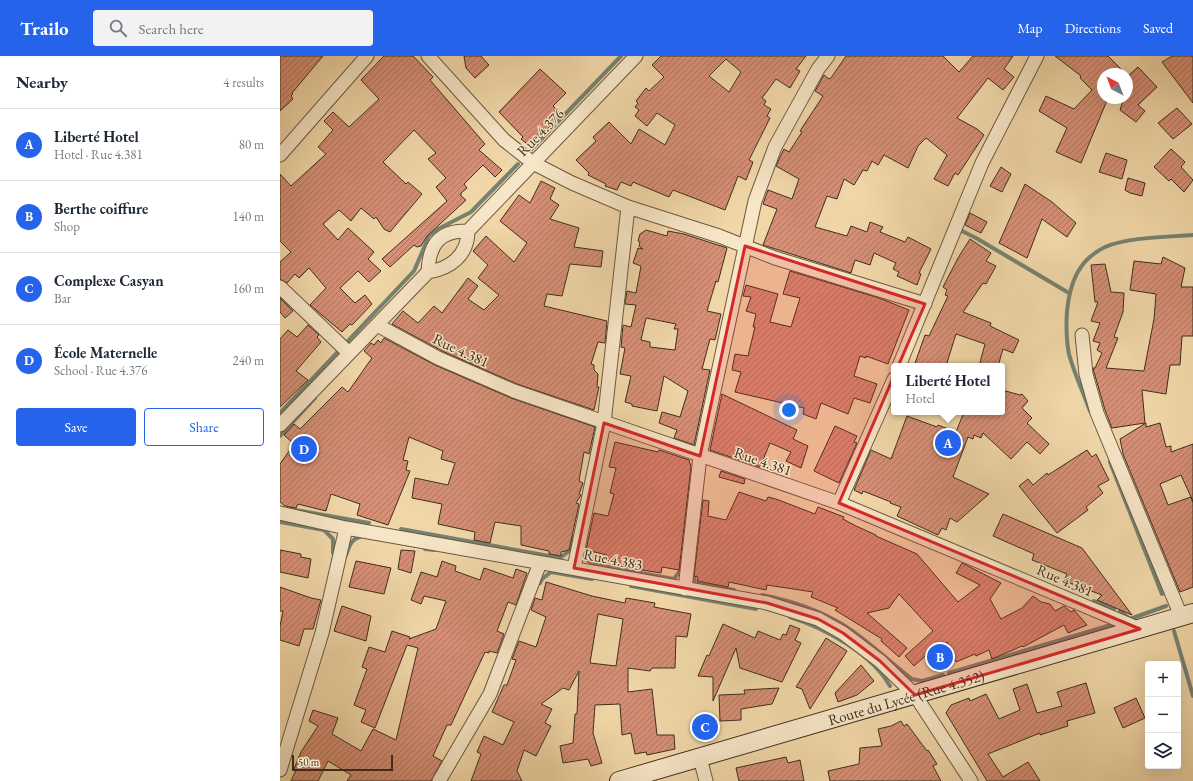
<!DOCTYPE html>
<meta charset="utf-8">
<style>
body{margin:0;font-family:"EB Garamond",serif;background:#f2f2f3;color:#1f2937}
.controls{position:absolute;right:12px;bottom:12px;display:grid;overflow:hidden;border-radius:4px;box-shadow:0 4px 16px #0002}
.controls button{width:36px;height:36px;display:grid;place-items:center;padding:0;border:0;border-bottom:1px solid #e0e1e3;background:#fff;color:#1f2937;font:20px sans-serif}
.compass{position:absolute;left:817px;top:12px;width:36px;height:36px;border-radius:50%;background:#fff;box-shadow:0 4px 16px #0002;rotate:318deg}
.scale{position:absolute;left:12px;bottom:10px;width:101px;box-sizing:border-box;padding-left:4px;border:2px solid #3e2e1f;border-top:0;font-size:11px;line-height:14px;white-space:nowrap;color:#3e2e1f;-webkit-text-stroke:3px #f6e5c6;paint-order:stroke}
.you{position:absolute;left:509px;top:354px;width:14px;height:14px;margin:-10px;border:3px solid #fff;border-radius:50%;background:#1a73e8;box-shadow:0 0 0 6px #1a73e833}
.badge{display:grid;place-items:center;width:26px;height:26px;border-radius:50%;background:#2563eb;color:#fff;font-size:13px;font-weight:700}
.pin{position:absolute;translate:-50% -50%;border:2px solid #fff;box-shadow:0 1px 4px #0006}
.popup{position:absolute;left:611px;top:307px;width:114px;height:52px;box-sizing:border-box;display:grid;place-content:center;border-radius:4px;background:#fff;filter:drop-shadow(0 1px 3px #0005);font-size:13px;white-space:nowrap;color:#747a83}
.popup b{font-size:15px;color:#1f2937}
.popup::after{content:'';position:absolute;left:50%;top:100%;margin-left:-8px;border:8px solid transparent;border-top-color:#fff}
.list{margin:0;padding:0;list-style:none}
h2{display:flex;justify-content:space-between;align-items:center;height:52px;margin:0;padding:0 16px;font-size:17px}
h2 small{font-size:13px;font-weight:400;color:#747a83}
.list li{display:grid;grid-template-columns:26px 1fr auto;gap:12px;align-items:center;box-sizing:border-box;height:72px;padding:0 16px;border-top:1px solid #e0e1e3}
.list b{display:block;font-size:15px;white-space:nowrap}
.list p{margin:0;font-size:13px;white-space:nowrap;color:#747a83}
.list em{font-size:13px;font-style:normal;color:#747a83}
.actions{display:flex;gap:8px;padding:12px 16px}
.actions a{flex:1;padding:9px 0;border:1px solid #2563eb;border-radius:4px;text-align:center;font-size:14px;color:#2563eb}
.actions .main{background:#2563eb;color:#fff}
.icon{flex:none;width:22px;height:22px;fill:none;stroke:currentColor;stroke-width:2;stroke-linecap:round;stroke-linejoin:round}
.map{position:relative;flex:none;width:913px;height:725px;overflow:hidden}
header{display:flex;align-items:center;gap:24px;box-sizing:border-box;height:56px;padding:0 20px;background:#2563eb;color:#fff}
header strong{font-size:19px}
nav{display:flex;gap:22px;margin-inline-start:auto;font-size:14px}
.search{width:280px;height:36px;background:#f2f2f3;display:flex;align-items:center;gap:10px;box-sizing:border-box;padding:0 14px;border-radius:4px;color:#747a83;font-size:15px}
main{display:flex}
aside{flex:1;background:#fff}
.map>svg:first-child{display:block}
</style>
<header>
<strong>Trailo</strong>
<div class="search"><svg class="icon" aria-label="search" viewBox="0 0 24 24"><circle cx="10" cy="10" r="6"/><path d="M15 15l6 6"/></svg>Search here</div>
<nav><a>Map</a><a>Directions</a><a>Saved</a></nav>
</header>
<main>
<aside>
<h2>Nearby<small>4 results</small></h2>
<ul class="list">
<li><span class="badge">A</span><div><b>Liberté Hotel</b><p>Hotel · Rue 4.381</p></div><em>80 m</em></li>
<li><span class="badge">B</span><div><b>Berthe coiffure</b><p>Shop</p></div><em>140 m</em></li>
<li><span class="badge">C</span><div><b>Complexe Casyan</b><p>Bar</p></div><em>160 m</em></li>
<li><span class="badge">D</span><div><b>École Maternelle</b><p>School · Rue 4.376</p></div><em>240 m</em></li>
</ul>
<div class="actions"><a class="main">Save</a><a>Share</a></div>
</aside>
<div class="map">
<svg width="913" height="725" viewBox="0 0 913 725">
<defs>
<pattern id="building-hatch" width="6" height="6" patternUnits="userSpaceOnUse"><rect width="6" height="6" fill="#d59077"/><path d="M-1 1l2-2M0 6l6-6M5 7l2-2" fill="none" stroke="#ae7661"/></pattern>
</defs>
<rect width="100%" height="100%" fill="#f1d7a8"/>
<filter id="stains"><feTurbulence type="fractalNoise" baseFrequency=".005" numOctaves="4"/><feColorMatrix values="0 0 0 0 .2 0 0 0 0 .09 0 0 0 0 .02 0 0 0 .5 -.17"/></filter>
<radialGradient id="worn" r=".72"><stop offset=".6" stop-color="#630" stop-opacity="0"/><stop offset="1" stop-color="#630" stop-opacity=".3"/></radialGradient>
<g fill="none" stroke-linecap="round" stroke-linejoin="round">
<!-- stream -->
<path stroke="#768272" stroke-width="4" d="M246,99L341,0
M676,177L682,175L696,182L789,237
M810,355C803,336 794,317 789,298C786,283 786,270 787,255C790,227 798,204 825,191C847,181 889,181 913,179
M0,357L134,215L149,180L158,173L191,156L238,108
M0,380L35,342
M830,406L882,538
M10,453L89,467
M0,466L44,474L53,483V497
M121,473L280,502L289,495L292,481
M145,493L155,494
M304,493L303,498L311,508L394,523L400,515L402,504
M416,498L414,527L454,534
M66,499C69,491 71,483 80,481
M260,527L262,523L271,516L312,523
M351,530L476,553
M482,539C519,546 553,559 582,582C599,595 615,610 632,623L642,625L663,619
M814,545L834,553
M840,555L850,563L886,550
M510,561C545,572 592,598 610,630
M894,575L913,640
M669,617L831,569"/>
</g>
<!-- building -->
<path fill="url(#building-hatch)" stroke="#3e2e1f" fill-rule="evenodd" d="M0,0H43L12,37L13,38L11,40L13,43L0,55Z
M104,0H133L153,21L150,24L205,88L199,94L222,114L215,121L203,109L184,128L187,132L181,137V140L186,144L147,180L141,190L137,191L134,189L110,211L102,203L167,145L156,131L166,122L148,103L156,97L134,74L103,106L126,128L128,126L142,138L110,176L104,173L96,161L94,163L81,152L71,165L59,154L43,168L58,184L68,172L94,196L88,203L101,215L89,226L78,215L60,232L75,247L85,239L92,248L72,269L70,268L62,276L30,249L46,232L29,212L19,222L15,218L7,227L0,223V206L11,196L0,185V118L11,130L46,98L38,91L53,74L44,65L53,56L69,71L99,43L81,24Z
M184,0H201L209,9L195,22L186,12Z
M381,0H526L516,13L520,15L510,32L496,23L482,42L486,45L484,49L491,53L487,60L490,62L469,104L473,106L466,124L458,120L445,154L393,134L389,141L353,126L351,130L341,126L337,134L325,130L326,128L308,119L309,117L296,104L316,85L313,81L329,66L351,88L359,73L385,89L395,69L377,57L367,70L355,60L359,54L355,51L358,47L356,45L366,32L369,35L384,21L372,9ZM446,3L461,16L449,36L429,20Z
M566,0H663L679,16L693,0H733L724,13L734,21L723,34L708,22L677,62L697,73L704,79L678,119L675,117L668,130L654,123L667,99L646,82L638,90L628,112L604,99L598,109L592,105L587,115L583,114L574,129L564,123L557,143L547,140L535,171L567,180L571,170L587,176L590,166L603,171L600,176L625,186L628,181L651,193L639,217L641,218L637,229L617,220L619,216L613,213L616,207L594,197L590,209L575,204L571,217L483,189L497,153L483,148L488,134L512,143L519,123L496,110L501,99L504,93L509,96L522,76L520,75L543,40L535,35L544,19L549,23L551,22Z
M775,0H828L846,18H823V42H828L801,107L776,96L787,72L759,55L766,40L794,53L812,34L800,22L801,20Z
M892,0H913V47L882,6Z
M858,11L877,31L858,49L865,55L856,66L840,54L844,42H847V21Z
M260,13L286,37L273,50L281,58L251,91L241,83L243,81L219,56Z
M897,52L912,68L893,83L878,67Z
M891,93L905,106L901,111L913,124L904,136L891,123L889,125L874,111Z
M826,97L847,104L842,123L819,116Z
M721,111L731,118L722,136L710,130Z
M848,122L865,127L862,140L850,137L845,134Z
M261,125L275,132L270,143L279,149L270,163L299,172L294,191L323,195L321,211L290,208L282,240L267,238L264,250L327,265L325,287L318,286L311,308L314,309V314L318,318L317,331H319L314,354L237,328L162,295L112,268L123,255L138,267L154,250L162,257L188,222L198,230L188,243L204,254L219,239L198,222L208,209L193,195L206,180L234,206L247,187L220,165L239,139L250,147Z
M745,128L772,146L796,167L787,181L762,163L747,202L719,187Z
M690,157L707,166L701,177L685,169Z
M366,174L387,180L388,175L404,178L447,192L438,226L436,225L427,255L441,258L435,284L430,283L422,313L430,314L414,389L394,382L397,374L379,367L382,356L400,361L408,335L384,320L377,355L352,350V348L345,346L351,320L340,318L345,292L341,291L343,269L351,271L356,249L345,248L347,235L356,237L361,210L353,207L358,192L363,193L359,190L360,186L358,185L360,178ZM366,262L396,268L394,273H398L395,294L370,291V286L361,284Z
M690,183L711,197L706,205L716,210L706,228L703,227L683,256L711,267L710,270L739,284L733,297L723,293L718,310H699L705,288L676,278L666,310H634L645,279L649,280L668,240L665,239L667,234L663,231L678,202Z
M883,201L905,212L901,231H913V280H902L900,309H890L886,338L862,334L865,367L832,372L825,354L814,316L813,312H815L822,297L817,294L820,287L813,285L820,267L811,265L818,246H815L811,209L825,208L831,236L844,237L843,256L834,281L838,282L826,312L864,315L874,263L876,238L850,234L854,205L881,208Z
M510,215L599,242L629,254L608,308L586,300V302L580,300L574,320L597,328L590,347L574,342L568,358L541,347L536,363L523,358L524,352L455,336L461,316L452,314L455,298L468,300L475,271H473L476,258L466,255L471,241L463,240L466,229L498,238L490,266L511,271L520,242L503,238Z
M0,242L13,255L5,262L0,256Z
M28,269L39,279L37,281L41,286L16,315L28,324L0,351V283L8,274L17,281Z
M104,282L155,309L231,342L315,371L309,398L304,396L299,425L303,427L299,438L301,439L296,447L299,448L289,494L281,496V500L269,498V495L241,489V470L215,466L210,487L194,484L195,476L158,468L162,448L132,442L135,422L168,429L175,407L161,403L163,395L129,381L123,404L128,405L126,414L130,415L108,469L77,459L80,448L51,438L46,455L18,448L16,452L5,450L0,446V408L14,388L4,379L14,368L20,373L62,331L68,336L92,302L84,295L91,287L94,289L98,284L101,287Z
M722,334L740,339L742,338L748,345L742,352L752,362L747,367L769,388L760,398L747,386L731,403L703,377L701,382L694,379L693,383L688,381L673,421L709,438L677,466L670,462L666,474L662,472L658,479L617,460L621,451L610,447L611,446L583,435L582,438L574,434L591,394L611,403L627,360L657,371L658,369L676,376L684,356H722Z
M442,338L517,374L513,383L528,390L521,412L506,405L511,396L490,387L480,411L430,394Z
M866,367V371L880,367L886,391L891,390V396L913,388V445L911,441L913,447V531L900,536L843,398L840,383ZM901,419L911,441L888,449L880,428Z
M555,370L577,380L574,386L577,387L559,427L534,415Z
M335,386L378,396L379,394L409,404L411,411L399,514L382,511L381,517L337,510L338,507L326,504L327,499L306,494L314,457L328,460L334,438L330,437L336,412L329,411Z
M807,394L812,401L816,398L829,424L818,430L823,437L806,451L808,454L777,477L739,430L748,423L753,429L767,417L768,419Z
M441,415L465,423L464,428L439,421Z
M459,436L486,445L488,441L496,443L535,458L538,451L564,461L563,463L576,470L596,479V480L637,498L678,546L700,529L676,517L682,507L721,527L710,543L721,563L742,552L753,540L761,546L770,548L775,555L784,550L791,556L794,554L807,569L788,577L784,569L743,591L742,590L712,603L709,594L696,600L695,598L676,606L667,586L654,598L651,595L634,610L625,600L653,575L619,538L609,552L587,557L627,592L619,601L601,585L602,583L555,554L558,552L531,541L533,536L487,529L486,534L449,526L448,531L417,525L418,521L414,520L423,444L429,445L428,460L446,464Z
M723,458L802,492L852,559L817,544L822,539L784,525L787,518L752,504L754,498L713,480Z
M0,494L21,498V501L31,503L28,522L0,516Z
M121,494L135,495L131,517L118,513Z
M76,505L111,512L104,538L69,531Z
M162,505L176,510L175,515L200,524L204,512L233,522L236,513L247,517L236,549L228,546L217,575L224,578L217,597L209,595V597L205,596L171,669H167L153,700L162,705L151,725H67L71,719L48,705L38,725H11L16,714L14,713L21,696L38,670L29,665L33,654L58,662L52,678L81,695L93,673L116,684L138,592L127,589L95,672L81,666L86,654L74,649L87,613L82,611L89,591L105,596L112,575L130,581L129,583L156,573L166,545L144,540L141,548L131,544L141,516L157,521Z
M266,526L312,540L345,547L346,542L375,547L374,551L411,558L407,581L396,580L395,612H372L370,615L348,612V636L372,633L377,679H394L395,693L367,699L366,696L355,698L351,677L342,679L340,648L315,649L313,677L322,707L311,710L308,703L283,707L280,690L293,687L295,658H297L299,615L289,634L283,632L261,648L272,653L265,667L271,670L256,700L244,694L237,715L242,725H191L201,698L197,696L204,680L223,689L234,666L212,656L224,629H227L236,604L232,603L239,585L256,591L266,561L251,554L255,542L262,544ZM318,558L343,563L336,610L310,607Z
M0,531L31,542L41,544L33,573H24L19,590L0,584V570L3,555H0Z
M62,550L91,560L86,585L54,575Z
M443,568L475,582L478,575L500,584L503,578L506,579L510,569L520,573L515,584L521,587L502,626L460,612L456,592L433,645V621L418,620L427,599L429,600Z
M546,582L567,595L530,653L522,633L516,631Z
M581,609L594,625L577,639L558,646L555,637Z
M806,627L815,657L787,665L788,670L760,679V677L708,698L723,721L748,706L760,725H707L666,657L671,649L689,642L690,645L706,638L719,663L740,654L733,633L747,628L757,657L782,650L777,636Z
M499,632L492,648L461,653V664L440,665L439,639L465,638L464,634Z
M856,642L865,662L843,672L834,652Z
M621,665L624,670L627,668L647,695L648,694L657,708L653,710L661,725H550L548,715L579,708L580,692L602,690L598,673L611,670Z
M506,701L508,707L520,704L524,725H459L456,712Z"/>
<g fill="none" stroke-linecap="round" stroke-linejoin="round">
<!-- minor casing -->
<g stroke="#6b5841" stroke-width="15">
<path id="minor" d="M148,0L224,84L253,107L292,127L348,151L439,180L495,202L645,248
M0,99L87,0
M188,175L356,0
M148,216C149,189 159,174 188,175
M148,216C170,213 188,199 188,175
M0,231L69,297
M97,269L158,302L234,335L559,447L860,573
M802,279L806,318L817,357L901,560
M619,310L702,107L757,0
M0,369L148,216
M559,447L614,323
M0,457L66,472L487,547L538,563L563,577L600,605L635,639L691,725
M294,512L324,367L348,151
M405,533L420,400L475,145L495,91L538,13L548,0
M420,702L426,725
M0,714L42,577L66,472
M159,725L210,638L260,507"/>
</g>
<!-- secondary casing -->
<g stroke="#3e2e1f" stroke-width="20">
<g id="secondary">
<path id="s1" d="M339,725L913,557"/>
</g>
</g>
<!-- minor -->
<use href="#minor" stroke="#f6e5c6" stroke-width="13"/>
<!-- secondary -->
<use href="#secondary" stroke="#f6e5c6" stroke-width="18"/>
</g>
<!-- marked area -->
<path fill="#d62828" fill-opacity="0.2" stroke="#d62828" stroke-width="3" stroke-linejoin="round" d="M465,190L645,248L559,447L860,573L635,639L600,605L563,577L538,563L487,547L294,512L324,367L420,400Z"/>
<g text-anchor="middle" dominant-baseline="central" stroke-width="3" stroke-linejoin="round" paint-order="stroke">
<!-- street labels -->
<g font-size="15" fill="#3e2e1f" stroke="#f6e5c6">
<text transform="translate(260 76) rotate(-46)">Rue 4.376</text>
<text transform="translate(181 294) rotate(25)">Rue 4.381</text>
<text transform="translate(483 405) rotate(19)">Rue 4.381</text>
<text transform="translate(333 503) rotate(11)">Rue 4.383</text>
<text transform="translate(785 524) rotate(23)">Rue 4.381</text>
<text stroke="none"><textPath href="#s1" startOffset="299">Route du Lycée (Rue 4.352)</textPath></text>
</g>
</g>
<rect width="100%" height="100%" filter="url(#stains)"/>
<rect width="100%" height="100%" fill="url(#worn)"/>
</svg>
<div class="controls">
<button>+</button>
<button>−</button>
<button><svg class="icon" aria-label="layers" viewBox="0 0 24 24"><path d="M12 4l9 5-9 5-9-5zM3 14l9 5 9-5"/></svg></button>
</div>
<svg class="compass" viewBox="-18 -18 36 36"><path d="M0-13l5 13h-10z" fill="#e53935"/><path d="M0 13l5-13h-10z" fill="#747a83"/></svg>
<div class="scale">50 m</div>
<div class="you"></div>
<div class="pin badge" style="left:668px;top:387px">A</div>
<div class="popup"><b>Liberté Hotel</b>Hotel</div>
<div class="pin badge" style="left:660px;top:601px">B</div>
<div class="pin badge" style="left:425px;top:671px">C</div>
<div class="pin badge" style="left:24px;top:393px">D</div>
</div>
</main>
